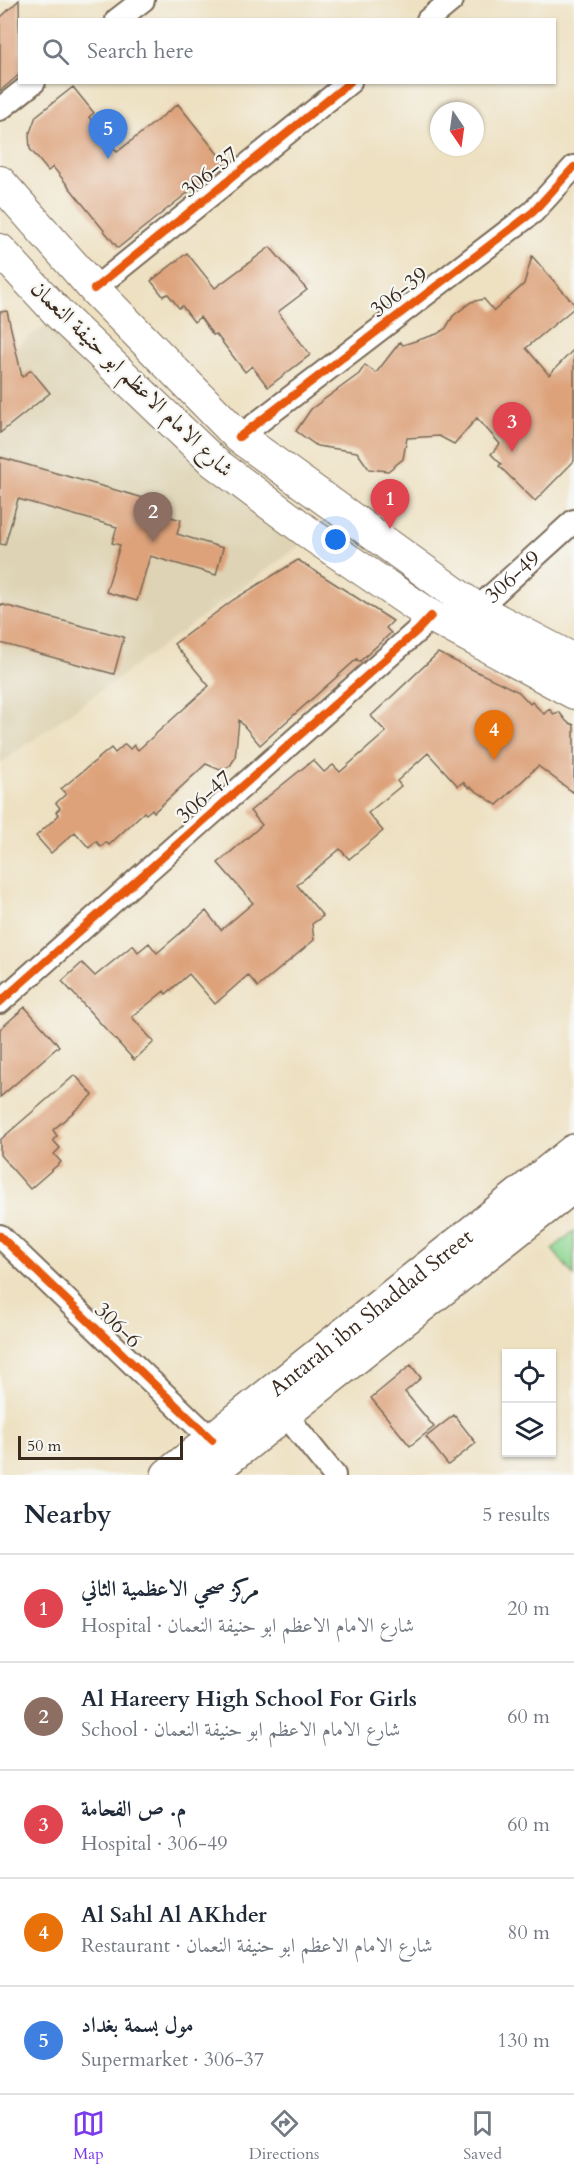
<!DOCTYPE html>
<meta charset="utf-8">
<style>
body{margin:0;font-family:Cardo,Amiri,serif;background:#f2f2f3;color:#1f2937}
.controls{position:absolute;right:18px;bottom:18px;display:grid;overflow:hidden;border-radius:0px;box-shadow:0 2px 4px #0004}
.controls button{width:54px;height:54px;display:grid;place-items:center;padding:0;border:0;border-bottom:2px solid #e0e1e3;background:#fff;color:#1f2937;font:30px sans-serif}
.compass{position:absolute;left:430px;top:102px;width:54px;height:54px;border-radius:50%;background:#fff;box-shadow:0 2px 4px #0004;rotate:167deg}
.scale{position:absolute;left:18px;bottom:15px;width:165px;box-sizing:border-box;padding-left:6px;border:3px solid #3b2a1e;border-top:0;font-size:16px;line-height:21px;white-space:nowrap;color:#3b2a1e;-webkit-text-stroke:4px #f6f6f2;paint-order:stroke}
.you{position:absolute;left:336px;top:540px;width:21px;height:21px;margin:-15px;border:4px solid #fff;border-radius:50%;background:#1a73e8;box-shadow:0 0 0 9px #1a73e833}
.badge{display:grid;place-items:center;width:39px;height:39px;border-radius:50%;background:#7c3aed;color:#fff;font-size:20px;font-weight:700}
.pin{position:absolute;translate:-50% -50px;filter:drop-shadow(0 2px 3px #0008)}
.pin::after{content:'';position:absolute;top:32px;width:21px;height:18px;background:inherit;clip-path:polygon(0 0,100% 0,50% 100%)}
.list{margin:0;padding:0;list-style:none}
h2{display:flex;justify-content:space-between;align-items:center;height:78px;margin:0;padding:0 24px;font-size:26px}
h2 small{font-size:20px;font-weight:400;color:#747a83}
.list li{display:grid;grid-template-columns:39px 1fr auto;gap:18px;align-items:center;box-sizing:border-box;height:108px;padding:0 24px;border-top:2px solid #e0e1e3}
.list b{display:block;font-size:22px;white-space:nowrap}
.list p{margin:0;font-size:20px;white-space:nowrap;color:#747a83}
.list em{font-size:20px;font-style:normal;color:#747a83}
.icon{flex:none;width:33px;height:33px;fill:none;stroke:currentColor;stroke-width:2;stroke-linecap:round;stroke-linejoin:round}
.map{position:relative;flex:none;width:574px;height:1475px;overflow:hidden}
.search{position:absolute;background:#fff;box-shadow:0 2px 4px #0004;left:18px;right:18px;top:18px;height:66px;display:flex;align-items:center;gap:15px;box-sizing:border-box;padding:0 21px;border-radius:0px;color:#747a83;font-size:22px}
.sheet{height:618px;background:#fff}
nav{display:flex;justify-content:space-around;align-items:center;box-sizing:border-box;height:84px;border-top:2px solid #e0e1e3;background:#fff;font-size:16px;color:#747a83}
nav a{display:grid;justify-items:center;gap:3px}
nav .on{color:#7c3aed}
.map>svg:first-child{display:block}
</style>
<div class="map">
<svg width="574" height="1475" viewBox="0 0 574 1475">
<rect width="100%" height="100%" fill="#f6f6f2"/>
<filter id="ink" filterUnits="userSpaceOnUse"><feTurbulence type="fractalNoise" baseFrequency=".0167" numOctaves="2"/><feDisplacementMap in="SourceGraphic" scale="12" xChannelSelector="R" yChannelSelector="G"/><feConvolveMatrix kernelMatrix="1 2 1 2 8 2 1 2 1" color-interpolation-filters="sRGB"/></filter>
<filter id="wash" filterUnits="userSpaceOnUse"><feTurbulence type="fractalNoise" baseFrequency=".008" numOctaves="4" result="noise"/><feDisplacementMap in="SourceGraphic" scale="24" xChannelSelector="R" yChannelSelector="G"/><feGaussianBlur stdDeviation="1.35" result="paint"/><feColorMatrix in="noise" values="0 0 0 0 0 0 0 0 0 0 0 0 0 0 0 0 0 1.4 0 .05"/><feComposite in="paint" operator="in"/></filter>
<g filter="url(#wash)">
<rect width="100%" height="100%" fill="#eee1c2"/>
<!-- built -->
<path fill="#ded3b4" d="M60,315L313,536L0,764V358Z"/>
<!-- green -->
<path fill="#8cd590" stroke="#648057" stroke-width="1.5" d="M574,1231V1276L552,1249Z"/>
<g id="blocks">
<!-- building -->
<path fill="#dda27a" d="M19,0L20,74L0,91V18Z
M73,87L94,113L89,117L117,152L178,104L225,163L118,248L53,167L48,171L30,149L29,135L36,116Z
M270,247L307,290L278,312L310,355L268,387L252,366L245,372L216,334L213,335L200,317L194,322L182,306L179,308L168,294L163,296L151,281L187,253L215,288Z
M532,256L574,304V308L526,348L549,375L574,349V461L535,501L499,466L501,464L491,454L500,444L477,418L454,444L439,436L407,438L403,459L388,471L369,469L357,452L317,446L296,431L311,409L359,374L365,365L376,373L400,342L403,345L437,334L446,328L453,316L471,302L484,299L494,311L524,284Z
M7,311L22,377L31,370L50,393L0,433V312Z
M0,457L154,501L151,511L181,520L177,534L223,548L216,575L150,556L137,601L106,592L120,545L112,543L117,527L18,499L5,545L0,544Z
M298,560L393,621L386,628L391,633L359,662L357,659L260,745L239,720L235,758L230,766L220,770L206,764L154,812L152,809L146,814L144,812L109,845L106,842L101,847L96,841L89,848L75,832L51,853L36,836L59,815L56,812L60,808L56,803L66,794L61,789L111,748L115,753L125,744L130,749L134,745L138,750L209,686L174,644L233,600Z
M0,604L124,637L114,674L0,643Z
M438,653L519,692L530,704L532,702L544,714L549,709L554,714L559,712L567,722L574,725V793L538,766L497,805L470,787L469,788L463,782L458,786L428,753L397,781L401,786L368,813L383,831L349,859L340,849L297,885L323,916L312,924L314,940L258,987L248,975L215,1004L189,974L166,994L164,991L132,1017L154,1042L134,1060L62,981L82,963L95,976L133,945L138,952L149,943L157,953L206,911L221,930L253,903L218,863L262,825L250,811L313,760L324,772L333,765L340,772L386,732L371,716Z
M25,1007L59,1046L0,1097V1029Z
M75,1075L93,1095L53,1130L57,1136L53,1140L60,1148L54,1154L61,1162L30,1189L0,1155V1140Z
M411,1365L421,1378L405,1392L434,1427L410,1446L371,1398Z
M454,1415L476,1443L448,1465L426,1437Z"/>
</g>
</g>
<g filter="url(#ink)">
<use href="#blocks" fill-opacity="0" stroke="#7a6a57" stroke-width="1.5"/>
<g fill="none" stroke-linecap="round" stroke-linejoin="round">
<!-- minor casing -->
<g stroke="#7a6a57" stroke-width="26">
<g id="minor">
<path d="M117,20L143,0"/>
<path d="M428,20L452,0"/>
<path d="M0,109L34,82"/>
<path d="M94,289L350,82"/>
<path d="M239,437L533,212L574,167"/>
<path id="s1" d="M477,609L574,521"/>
<path d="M0,1002L418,630L431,616"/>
<path d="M0,1236L212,1440"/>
<path d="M285,1414L334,1475"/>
</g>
</g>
<!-- secondary casing -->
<g stroke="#7a6a57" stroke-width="34">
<path id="secondary" d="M0,182L94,289L239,437L477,609L574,660
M0,250L60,315L214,462L313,536L431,616L574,693"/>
</g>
<!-- primary casing -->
<g stroke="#7a6a57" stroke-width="36">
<g id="primary">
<path id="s2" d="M168,1475L574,1151"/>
<path d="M207,1475L574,1185"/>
</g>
</g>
<!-- minor -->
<use href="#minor" stroke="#fff" stroke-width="22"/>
<!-- secondary -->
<use href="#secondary" stroke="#fff" stroke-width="32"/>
<!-- primary -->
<use href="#primary" stroke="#fff" stroke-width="33"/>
<!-- cycleway casing -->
<g stroke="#f6f6f2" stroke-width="11">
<path id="cycleway" d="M94,289L350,82
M239,437L533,212L574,167
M0,1002L418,630L431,616
M0,1236L212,1440"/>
</g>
<!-- cycleway -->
<use href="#cycleway" stroke="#e8590c" stroke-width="8"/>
</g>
</g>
<g text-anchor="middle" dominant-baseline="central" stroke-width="4.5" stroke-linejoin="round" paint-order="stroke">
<!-- street labels -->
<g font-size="22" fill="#3b2a1e" stroke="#f6f6f2">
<text transform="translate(210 172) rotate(-39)">306-37</text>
<text transform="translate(399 292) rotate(-38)">306-39</text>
<text transform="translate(132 379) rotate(44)">شارع الامام الاعظم ابو حنيفة النعمان</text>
<text stroke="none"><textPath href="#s1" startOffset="48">306-49</textPath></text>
<text transform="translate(204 797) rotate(-42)">306-47</text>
<text stroke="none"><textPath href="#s2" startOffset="260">Antarah ibn Shaddad Street</textPath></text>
<text transform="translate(118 1325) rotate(44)">306-6</text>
</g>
</g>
</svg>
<div class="controls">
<button><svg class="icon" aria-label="locate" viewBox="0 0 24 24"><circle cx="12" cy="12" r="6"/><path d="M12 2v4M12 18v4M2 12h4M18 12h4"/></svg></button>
<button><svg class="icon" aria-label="layers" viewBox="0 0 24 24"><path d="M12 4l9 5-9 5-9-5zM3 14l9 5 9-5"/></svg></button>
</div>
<svg class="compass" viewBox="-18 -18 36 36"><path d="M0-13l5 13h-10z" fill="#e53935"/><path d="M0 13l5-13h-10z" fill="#747a83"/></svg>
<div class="scale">50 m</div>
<div class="you"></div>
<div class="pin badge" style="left:390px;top:529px;background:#e0444e">1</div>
<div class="pin badge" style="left:153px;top:542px;background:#8d6e63">2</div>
<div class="pin badge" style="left:512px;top:452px;background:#e0444e">3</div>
<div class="pin badge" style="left:494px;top:760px;background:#e8710a">4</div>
<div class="pin badge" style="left:108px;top:159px;background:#3f7fe0">5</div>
<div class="search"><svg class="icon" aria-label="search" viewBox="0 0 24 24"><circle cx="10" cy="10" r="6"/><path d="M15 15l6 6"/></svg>Search here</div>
</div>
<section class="sheet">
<h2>Nearby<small>5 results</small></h2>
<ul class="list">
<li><span class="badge" style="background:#e0444e">1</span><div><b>مركز صحي الاعظمية الثاني</b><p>Hospital · شارع الامام الاعظم ابو حنيفة النعمان</p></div><em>20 m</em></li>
<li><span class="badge" style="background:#8d6e63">2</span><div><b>Al Hareery High School For Girls</b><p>School · شارع الامام الاعظم ابو حنيفة النعمان</p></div><em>60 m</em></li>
<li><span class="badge" style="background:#e0444e">3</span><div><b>م. ص الفحامة</b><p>Hospital · 306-49</p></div><em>60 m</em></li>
<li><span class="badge" style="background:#e8710a">4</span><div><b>Al Sahl Al AKhder</b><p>Restaurant · شارع الامام الاعظم ابو حنيفة النعمان</p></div><em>80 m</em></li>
<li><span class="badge" style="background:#3f7fe0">5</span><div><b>مول بسمة بغداد</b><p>Supermarket · 306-37</p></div><em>130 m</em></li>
</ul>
</section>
<nav>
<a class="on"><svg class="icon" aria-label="map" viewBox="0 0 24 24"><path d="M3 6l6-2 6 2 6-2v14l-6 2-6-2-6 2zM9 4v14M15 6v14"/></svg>Map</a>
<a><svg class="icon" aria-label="directions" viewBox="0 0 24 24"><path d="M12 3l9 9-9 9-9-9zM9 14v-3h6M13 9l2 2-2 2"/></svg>Directions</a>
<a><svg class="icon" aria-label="saved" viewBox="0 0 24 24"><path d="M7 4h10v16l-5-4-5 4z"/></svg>Saved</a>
</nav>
